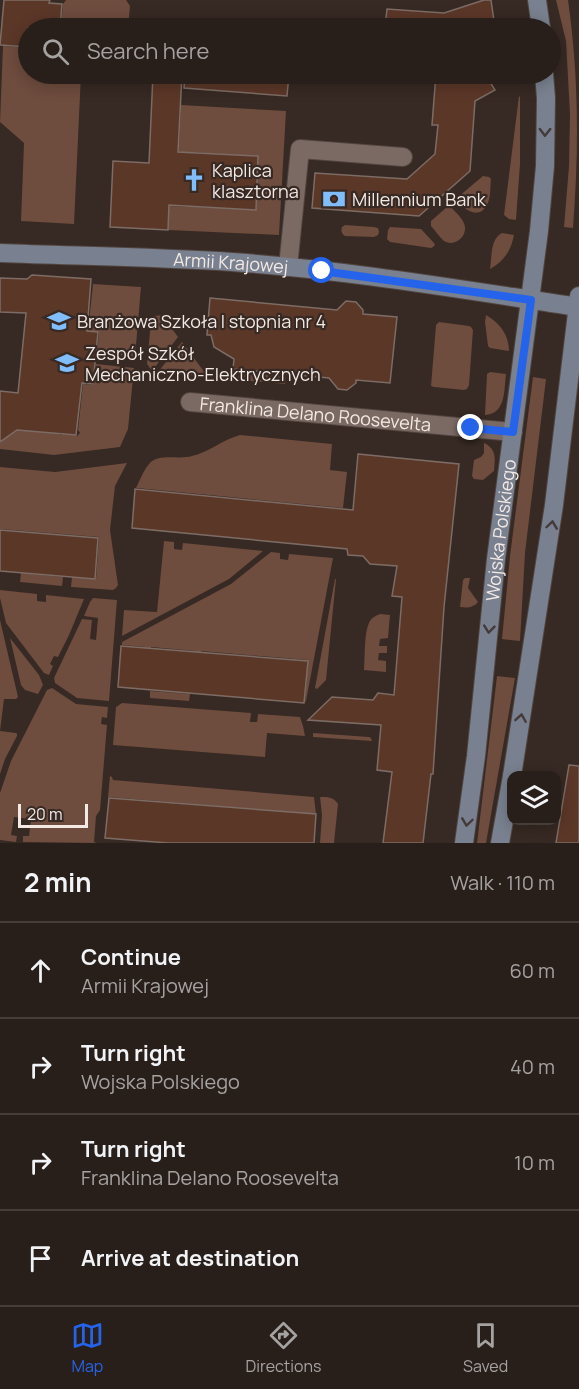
<!DOCTYPE html>
<meta charset="utf-8">
<style>
body{margin:0;font-family:Manrope,sans-serif;background:#352c27;color:#f1f3f6}
.controls{position:absolute;right:18px;bottom:18px;display:grid;overflow:hidden;border-radius:12px;box-shadow:0 3px 15px #0003}
.controls button{width:54px;height:54px;display:grid;place-items:center;padding:0;border:0;border-bottom:2px solid #453d39;background:#291f1a;color:#f1f3f6;font:30px sans-serif}
.scale{position:absolute;left:18px;bottom:15px;width:70px;box-sizing:border-box;padding-left:6px;border:3px solid #f3e9e5;border-top:0;font-size:16px;line-height:21px;white-space:nowrap;color:#f3e9e5;-webkit-text-stroke:4px #372923;paint-order:stroke}
.stop{position:absolute;width:18px;height:18px;margin:-14px;border:4px solid #2563eb;border-radius:50%;background:#fff}
.stop.end{background:#2563eb;border-color:#fff;box-shadow:0 2px 6px #0008}
.list{margin:0;padding:0;list-style:none}
h2{display:flex;justify-content:space-between;align-items:center;height:78px;margin:0;padding:0 24px;font-size:26px}
h2 small{font-size:20px;font-weight:400;color:#a5a2a2}
.list li{display:grid;grid-template-columns:39px 1fr auto;gap:18px;align-items:center;box-sizing:border-box;height:96px;padding:0 24px;border-top:2px solid #453d39}
.list b{display:block;font-size:22px;white-space:nowrap}
.list p{margin:0;font-size:20px;white-space:nowrap;color:#a5a2a2}
.list em{font-size:20px;font-style:normal;color:#a5a2a2}
.icon{flex:none;width:33px;height:33px;fill:none;stroke:currentColor;stroke-width:2;stroke-linecap:round;stroke-linejoin:round}
.map{position:relative;flex:none;width:579px;height:843px;overflow:hidden}
.search{position:absolute;background:#291f1a;box-shadow:0 3px 15px #0003;left:18px;right:18px;top:18px;height:66px;display:flex;align-items:center;gap:15px;box-sizing:border-box;padding:0 21px;border-radius:33px;color:#a5a2a2;font-size:22px}
.sheet{height:462px;background:#291f1a}
nav{display:flex;justify-content:space-around;align-items:center;box-sizing:border-box;height:84px;border-top:2px solid #453d39;background:#291f1a;font-size:16px;color:#a5a2a2}
nav a{display:grid;justify-items:center;gap:3px}
nav .on{color:#2563eb}
.map>svg:first-child{display:block}
</style>
<div class="map">
<svg width="579" height="843" viewBox="0 0 579 843">
<rect width="100%" height="100%" fill="#372923"/>
<!-- green -->
<path fill="#6e4c3e" d="M66,0H126L130,6L128,28H61L63,4Z
M556,0H568C579,77 579,150 573,228L564,227L569,166L570,114L566,41Z
M3,46L28,48V74H81L74,224L21,221L24,143L0,122Z
M519,96L520,97V164L516,220L509,219L504,215Z
M181,105L286,111L279,235L168,230L169,206L256,209L258,156L191,152L178,164Z
M483,176L489,177L491,179C490,187 491,198 487,205C479,221 460,209 458,197Z
M447,207H451C456,213 464,219 465,227C466,238 454,247 444,241C439,237 435,230 431,226V221Z
M345,225L374,227L378,228L379,232L378,235L374,237L345,236C341,233 341,231 342,227Z
M390,227L421,229L434,243L435,245L433,247L431,248L390,242L387,239L388,230Z
M502,233L514,235C511,251 504,261 490,269C492,257 490,239 502,233Z
M93,284L141,287L135,357L97,353L99,332L88,331Z
M162,315L178,337L152,371L147,364L151,321L155,316Z
M486,315C500,323 509,335 509,351L490,348L488,346L485,322Z
M439,322L469,326L471,327L473,330L469,385L467,389L464,390L434,387L431,386L436,325Z
M182,342L208,377L158,372Z
M96,364L134,368L128,429L120,447L54,455L0,449V443L17,428L38,432L39,429L58,431V434L62,435V432L74,433L77,436L80,433L78,430L83,384L93,385Z
M239,372L286,377L285,384L238,380Z
M490,372L506,374C504,390 506,414 485,415L487,374Z
M533,377L546,379L525,553L520,641L502,639L510,556Z
M240,435L332,444L330,470L347,472L343,508L136,488C140,480 144,469 150,463C159,453 179,460 192,456C209,452 222,440 240,435Z
M484,443C497,449 495,459 494,471L483,480L474,479L472,476L474,460L481,457L484,453Z
M127,463L115,486L110,530L118,585L116,588L113,590L71,587L72,577L96,579L99,537L0,529V467L55,472Z
M164,541L174,542V549L182,550L183,543L263,551L229,579L122,636L124,610L157,612Z
M271,552L280,553V559L288,560L289,554L333,558L306,701L305,702L308,660L201,651V654L195,653V651L151,647V649H145V647L122,645V642L231,584Z
M21,573L63,577L62,586L20,582Z
M465,578H470L468,588L478,602C473,608 467,608 460,607L463,580Z
M335,579H336L326,680L317,689L315,688Z
M0,590L37,594V601L46,602V595L84,599L69,635L58,657L54,656L50,664L53,666L49,675L44,673L6,623L0,598Z
M93,598L117,600L109,701L77,698L55,683L54,678L82,619L92,620L90,639L96,640L98,618L84,616L90,602Z
M380,614L390,615L388,638L380,639L379,646H387V653H379L378,660L386,661V672L364,670C365,659 364,633 369,623C371,618 375,616 380,614Z
M0,620L18,697L16,699H4L0,731L16,733L17,734V736L5,759L0,774Z
M10,638L39,675L43,685L38,694L25,690L21,685Z
M497,676L515,678L486,843H477Z
M52,688L76,704L108,707L107,718L102,717L101,724L107,725L100,810L96,816L94,842L97,843L23,842V836H29L31,819L14,817L11,835L17,836L16,842L0,840V793L11,761L47,690Z
M150,691L190,694L189,701L150,698Z
M122,703L251,713L250,722H257L258,714L300,717L303,726L305,736L267,733L265,757L113,745L116,707Z
M313,733L369,737L371,738L372,741L313,737Z
M110,776L112,777L113,780L314,797L316,814L108,797Z
M320,797C328,797 334,797 338,804L334,843H320L322,815Z"/>
<!-- building -->
<path fill="#5b3728" stroke="#7d6c65" stroke-width="1.5" d="M4,0H50L49,3L62,4L60,28H28V47L0,45Z
M484,0H491L495,28H385L387,9L444,13Z
M153,74H182L178,152L258,156L256,210L169,205L168,230L110,227L113,161L149,163Z
M185,74H289L287,96L184,88Z
M436,74H485L495,90L475,101L470,171L419,216L312,208L315,173L407,179L435,154L438,125H432Z
M32,275L91,279L87,331L98,332L93,384L82,383L76,435L17,430L0,442V391L18,393L26,313L0,312V278L27,279Z
M210,298L337,310L346,301L356,302L363,310V314L397,317L390,383L356,380V383L347,390L338,389L329,378L233,369L234,359L214,347L211,335H207Z
M358,454L459,464L444,607L433,774H431L423,843H383L392,772L377,770L381,725L308,720L332,697L373,700L378,693L394,695L402,597L392,596L397,566L370,564L363,556L348,555L347,549L132,528L135,489L353,510Z
M0,530L98,538L95,579L0,571Z
M121,646L308,661L304,703L118,687Z
M569,765L579,766V843H556Z
M109,798L316,814L314,843H168L105,838Z"/>
<g fill="none" stroke-linecap="round" stroke-linejoin="round">
<!-- street casing -->
<g stroke="#514540" stroke-width="20">
<g id="street">
<path d="M288,267L300,149L403,157"/>
<path id="s1" d="M190,402L513,432"/>
</g>
</g>
<!-- secondary casing -->
<g stroke="#514540" stroke-width="20">
<g id="secondary">
<path d="M537,0L541,28"/>
<path id="s2" d="M0,253C77,256 155,257 232,262C348,270 464,290 579,307"/>
<path d="M512,776L554,505L579,296"/>
<path id="s3" d="M464,843L476,756L496,559L539,231L545,166L546,98L544,74"/>
<path d="M500,843L512,776"/>
</g>
</g>
<!-- street -->
<use href="#street" stroke="#7b6a63" stroke-width="18"/>
<!-- secondary -->
<use href="#secondary" stroke="#79808f" stroke-width="18"/>
</g>
<!-- one-way arrows -->
<defs><path id="oneway-chevron" d="M-2-3.5L2.5 0L-2 3.5" fill="none" stroke-width="1.6" stroke-linecap="round" stroke-linejoin="round" transform="scale(1.5)"/></defs>
<g stroke="#443a39">
<use href="#oneway-chevron" transform="translate(545 132) rotate(91)"/>
<use href="#oneway-chevron" transform="translate(552 525) rotate(-82)"/>
<use href="#oneway-chevron" transform="translate(489 629) rotate(96)"/>
<use href="#oneway-chevron" transform="translate(521 718) rotate(-81)"/>
<use href="#oneway-chevron" transform="translate(467 822) rotate(98)"/>
</g>
<g fill="none" stroke-linecap="round" stroke-linejoin="round">
<!-- route -->
<path stroke="#2563eb" stroke-width="8" d="M322,271L531,300L513,432L471,428"/>
</g>
<!-- icons -->
<defs>
<g id="church-bare" transform="scale(1.8)"><path d="M-1.2-6h2.4v3.5h3.3v2.4h-3.3V6h-2.4V-.1h-3.3v-2.4h3.3Z" fill="#80bdfa" stroke="#372923" stroke-width="2.5" paint-order="stroke"/></g>
<g id="bank-bare" transform="scale(1.8)"><path d="M-6-4H6V4H-6ZM0-2.3a2.3 2.3 0 1 0 0 4.6a2.3 2.3 0 1 0 0-4.6Z" fill="#80bdfa" stroke="#372923" stroke-width="2.5" paint-order="stroke"/></g>
<g id="school-bare" transform="scale(1.8)"><path d="M0-5L7-2L0 1L-7-2ZM-4 1L0 2.5L4 1V4Q0 6-4 4Z" fill="#80bdfa" stroke="#372923" stroke-width="2.5" paint-order="stroke"/></g>
</defs>
<g fill-rule="evenodd">
<use href="#church-bare" x="194" y="180"/>
<use href="#bank-bare" x="334" y="199"/>
<use href="#school-bare" x="59" y="321"/>
<use href="#school-bare" x="67" y="363"/>
</g>
<g text-anchor="middle" dominant-baseline="central" stroke-width="4.5" stroke-linejoin="round" paint-order="stroke">
<!-- poi labels -->
<g font-size="18" fill="#f3e9e5" stroke="#372923" text-anchor="start">
<text x="212" y="170">Kaplica<tspan x="212" dy="21">klasztorna</tspan></text>
<text x="352" y="199">Millennium Bank</text>
<text x="77" y="321">Branżowa Szkoła I stopnia nr 4</text>
<text x="85" y="353">Zespół Szkół<tspan x="85" dy="21">Mechaniczno-Elektrycznych</tspan></text>
</g>
<!-- street labels -->
<g font-size="18" fill="#f3e9e5" stroke="#372923">
<text stroke="none"><textPath href="#s2" startOffset="231">Armii Krajowej</textPath></text>
<text stroke="none"><textPath href="#s1" startOffset="126">Franklina Delano Roosevelta</textPath></text>
<text stroke="none"><textPath href="#s3" startOffset="315">Wojska Polskiego</textPath></text>
</g>
</g>
</svg>
<div class="controls">
<button><svg class="icon" aria-label="layers" viewBox="0 0 24 24"><path d="M12 4l9 5-9 5-9-5zM3 14l9 5 9-5"/></svg></button>
</div>
<div class="scale">20 m</div>
<div class="stop" style="left:322px;top:271px"></div>
<div class="stop end" style="left:471px;top:428px"></div>
<div class="search"><svg class="icon" aria-label="search" viewBox="0 0 24 24"><circle cx="10" cy="10" r="6"/><path d="M15 15l6 6"/></svg>Search here</div>
</div>
<section class="sheet">
<h2>2 min<small>Walk · 110 m</small></h2>
<ul class="list">
<li><svg class="icon" aria-label="ahead" viewBox="0 0 24 24"><path d="M12 20V5M6 11l6-6 6 6"/></svg><div><b>Continue</b><p>Armii Krajowej</p></div><em>60 m</em></li>
<li><svg class="icon" aria-label="right" viewBox="0 0 24 24"><path d="M7 20v-9h11M14 6l5 5-5 5"/></svg><div><b>Turn right</b><p>Wojska Polskiego</p></div><em>40 m</em></li>
<li><svg class="icon" aria-label="right" viewBox="0 0 24 24"><path d="M7 20v-9h11M14 6l5 5-5 5"/></svg><div><b>Turn right</b><p>Franklina Delano Roosevelta</p></div><em>10 m</em></li>
<li><svg class="icon" aria-label="arrive" viewBox="0 0 24 24"><path d="M6 21V4h12l-3 4 3 4H6"/></svg><div><b>Arrive at destination</b></div></li>
</ul>
</section>
<nav>
<a class="on"><svg class="icon" aria-label="map" viewBox="0 0 24 24"><path d="M3 6l6-2 6 2 6-2v14l-6 2-6-2-6 2zM9 4v14M15 6v14"/></svg>Map</a>
<a><svg class="icon" aria-label="directions" viewBox="0 0 24 24"><path d="M12 3l9 9-9 9-9-9zM9 14v-3h6M13 9l2 2-2 2"/></svg>Directions</a>
<a><svg class="icon" aria-label="saved" viewBox="0 0 24 24"><path d="M7 4h10v16l-5-4-5 4z"/></svg>Saved</a>
</nav>
